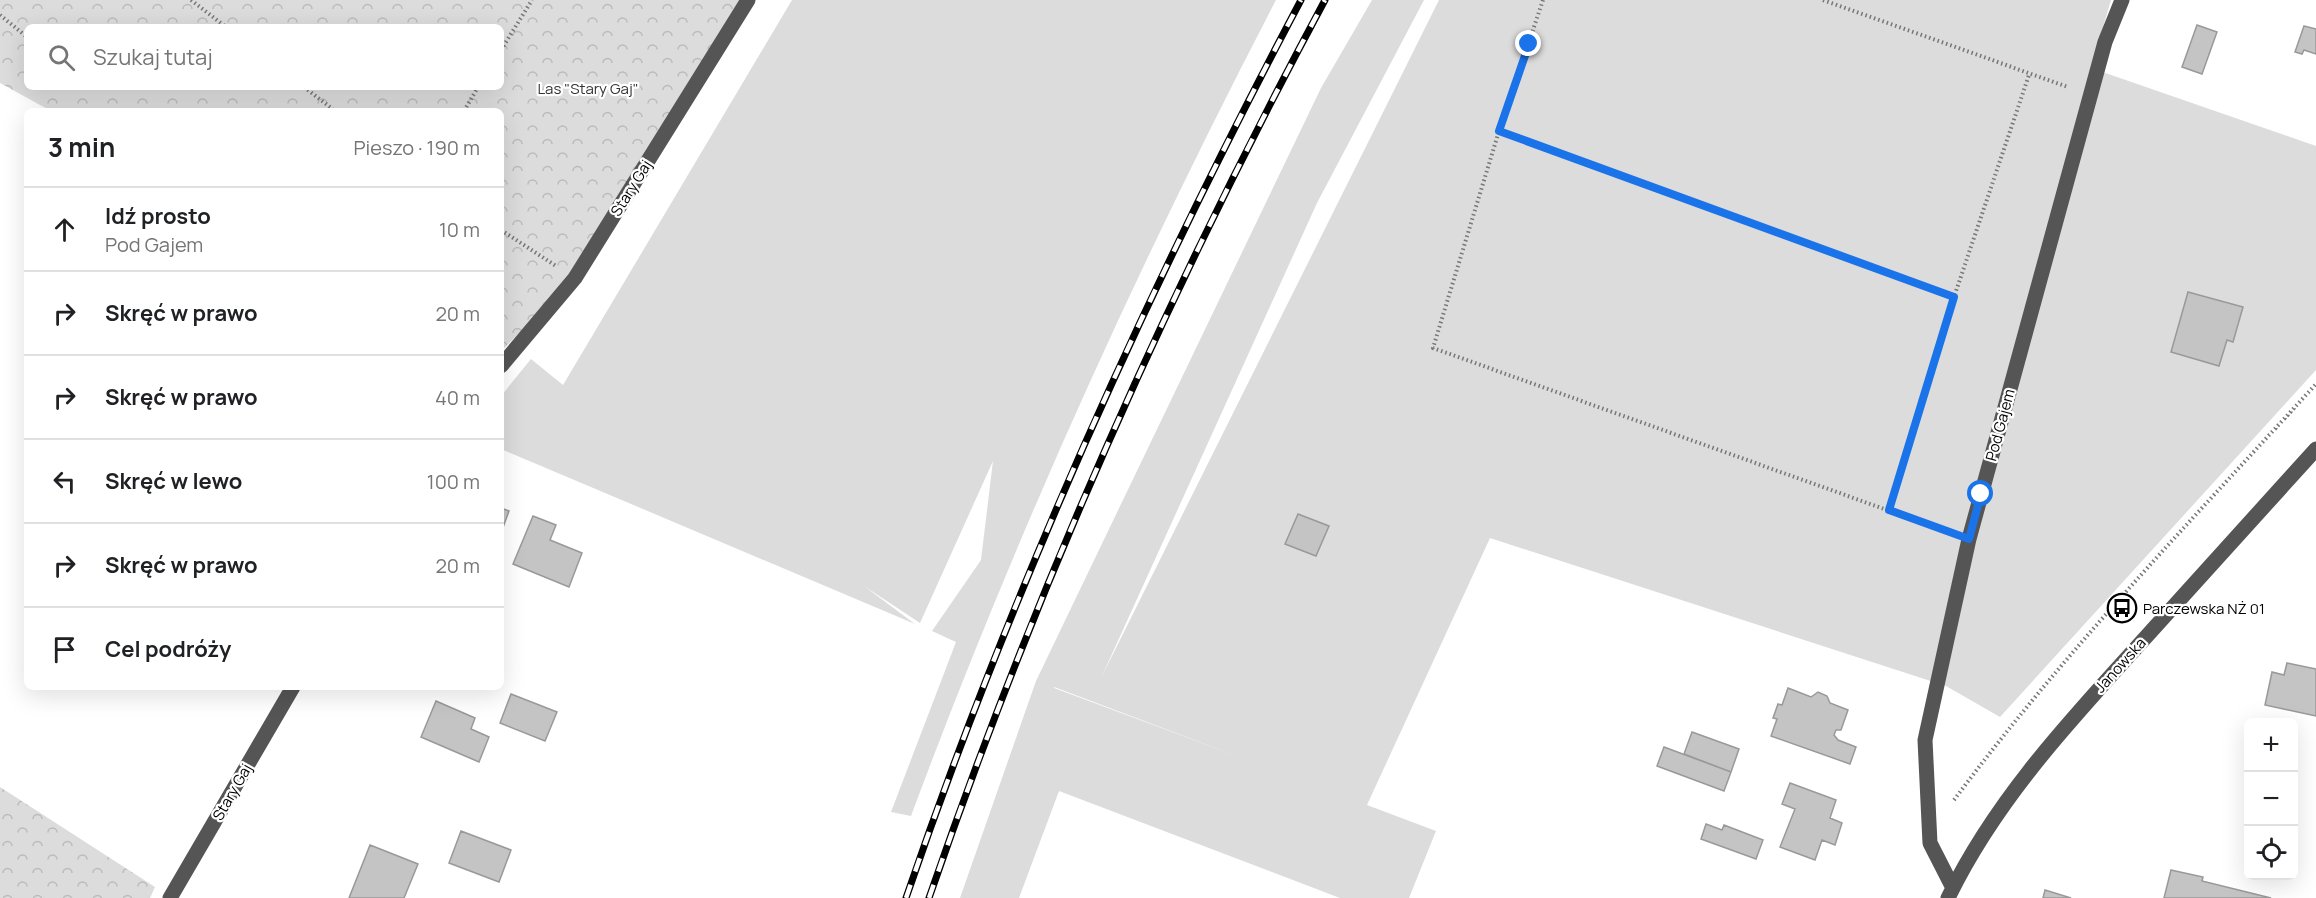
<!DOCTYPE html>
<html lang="pl">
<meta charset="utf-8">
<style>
body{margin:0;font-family:Manrope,sans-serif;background:#f2f2f2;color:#202124}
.controls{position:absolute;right:18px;bottom:18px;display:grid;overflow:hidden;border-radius:9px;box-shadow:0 6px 24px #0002}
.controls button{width:54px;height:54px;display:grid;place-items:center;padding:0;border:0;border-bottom:2px solid #e0e0e0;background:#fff;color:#202124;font:30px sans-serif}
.stop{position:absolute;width:18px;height:18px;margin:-14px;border:4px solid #1a73e8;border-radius:50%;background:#fff}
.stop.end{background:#1a73e8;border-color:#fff;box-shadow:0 2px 6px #0008}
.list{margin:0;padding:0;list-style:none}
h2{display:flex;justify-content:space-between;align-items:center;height:78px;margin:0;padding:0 24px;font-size:26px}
h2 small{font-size:20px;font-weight:400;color:#757577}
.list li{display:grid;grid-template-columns:39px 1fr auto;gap:18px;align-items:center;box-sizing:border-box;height:84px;padding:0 24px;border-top:2px solid #e0e0e0}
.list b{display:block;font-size:22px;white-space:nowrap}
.list p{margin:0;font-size:20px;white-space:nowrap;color:#757577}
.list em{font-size:20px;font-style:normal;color:#757577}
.icon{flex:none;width:33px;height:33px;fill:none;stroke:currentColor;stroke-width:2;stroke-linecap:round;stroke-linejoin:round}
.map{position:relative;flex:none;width:2316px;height:898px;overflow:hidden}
.search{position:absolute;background:#fff;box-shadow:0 6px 24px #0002;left:24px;top:24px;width:480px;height:66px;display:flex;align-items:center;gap:15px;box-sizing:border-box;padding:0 21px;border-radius:9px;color:#757577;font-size:22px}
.panel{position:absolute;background:#fff;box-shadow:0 6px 24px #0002;left:24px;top:108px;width:480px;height:582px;border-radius:9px}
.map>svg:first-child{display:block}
</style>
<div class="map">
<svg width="2316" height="898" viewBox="0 0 2316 898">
<defs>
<pattern id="forest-crowns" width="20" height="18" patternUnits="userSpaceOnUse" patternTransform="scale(1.5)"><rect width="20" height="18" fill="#dcdcdc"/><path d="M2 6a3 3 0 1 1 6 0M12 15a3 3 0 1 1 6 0" fill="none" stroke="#bbb"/></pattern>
</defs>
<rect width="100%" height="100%" fill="#fff"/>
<!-- green -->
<path fill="#dcdcdc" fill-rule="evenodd" d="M792,0H1276C1138,265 1015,536 911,816L891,812L956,642L932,631L981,560L993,461L920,623L864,586L915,624L501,449V396L531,359L563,385Z
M1372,0H1424L1317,203L1102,676L1439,0H2111L2091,68L2316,146V370L2000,717L1946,686L1490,538L1367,805L1436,831L1409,898H1340L1059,791L1019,898H960L1036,681L1321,88ZM1054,687L1245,759L1054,688Z"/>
<!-- forest -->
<path fill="url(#forest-crowns)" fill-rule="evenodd" d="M0,0H741L577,276L501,351V111H51L0,83ZM27,27H501V87H27Z
M0,787L155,887L150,898H0Z"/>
<!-- building -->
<path fill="#c4c4c4" stroke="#999" stroke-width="1.5" d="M2197,25L2217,32L2202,74L2182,67Z
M2304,26L2316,29V54L2304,50L2302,54L2295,52Z
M2188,292L2243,307L2233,342L2227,340L2219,366L2171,352Z
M501,508L509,511L501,533Z
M1298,514L1329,526L1316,556L1285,544Z
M533,516L556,525L550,540L582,553L569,587L513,564Z
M2287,663L2316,669V716L2265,705L2272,672L2284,675Z
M1788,688L1811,697L1818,692L1827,696L1830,703L1848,710L1841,730H1836L1834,735L1838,740L1856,747L1850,764L1771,736L1777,719L1773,718L1778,704L1782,705Z
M511,694L557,712L545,741L500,723Z
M436,701L475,718L471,729L489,737L479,762L421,737Z
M1692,732L1739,749L1731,772L1684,754Z
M1664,747L1731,772L1724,791L1657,766Z
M1790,783L1836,800L1830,818L1842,823L1835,845L1822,840L1815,860L1780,847L1795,809L1782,804Z
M1706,824L1722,830L1724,825L1763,840L1756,859L1701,839Z
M461,831L511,850L499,882L449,863Z
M370,845L418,864L404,898H349Z
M2171,870L2203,877L2202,881L2271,898H2164Z
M2045,890L2071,898H2043Z"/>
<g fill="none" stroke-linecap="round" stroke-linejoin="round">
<!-- path -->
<path stroke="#777" stroke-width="4" stroke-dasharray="1.5 3" stroke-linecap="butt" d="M191,0L226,27
M1543,0L1499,131L1433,348L1946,531
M1823,0L2068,87
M0,15L27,37
M501,50L532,0
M304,87L335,111
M464,111L478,87
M1499,131L1954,297
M501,230L556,266
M1889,510L1954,297L2029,75
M1954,800C2064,652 2192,520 2316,384"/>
<!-- minor -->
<path stroke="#555" stroke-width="15" d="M501,366L575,278L748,0
M1953,888L1930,843L1925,740L1969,539L2105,42L2122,0
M170,898L293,687
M1948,898C1994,803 2065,726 2136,648C2196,582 2256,516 2316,449"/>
<!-- rail casing -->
<g stroke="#000" stroke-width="7">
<path id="rail" d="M906,898C1012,588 1148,289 1301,0
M929,898C1036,588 1170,289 1325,0"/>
</g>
<!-- rail -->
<use href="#rail" stroke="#fff" stroke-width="4.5" stroke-dasharray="14" stroke-linecap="butt"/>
</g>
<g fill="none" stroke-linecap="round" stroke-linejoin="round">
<!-- route -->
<path stroke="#1a73e8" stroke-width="8" d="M1529,44L1499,131L1954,297L1889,510L1969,539L1981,494"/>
</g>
<!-- icons -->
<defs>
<g id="bus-ring" transform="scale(1.5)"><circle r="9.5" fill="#fff" stroke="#000" stroke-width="1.5"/><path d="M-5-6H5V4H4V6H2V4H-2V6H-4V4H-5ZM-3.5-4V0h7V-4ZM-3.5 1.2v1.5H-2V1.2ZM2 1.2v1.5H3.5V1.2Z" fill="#000"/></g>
</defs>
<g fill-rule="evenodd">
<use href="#bus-ring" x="2122" y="608"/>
</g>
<g text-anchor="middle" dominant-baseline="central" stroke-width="4.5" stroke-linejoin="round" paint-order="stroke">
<!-- park labels -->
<g font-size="15" fill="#333" stroke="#fff">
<text x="588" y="88">Las "Stary Gaj"</text>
</g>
<!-- street labels -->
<g font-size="15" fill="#000" stroke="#fff">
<text transform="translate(631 188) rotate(-58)">Stary Gaj</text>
<text transform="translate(2000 425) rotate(-75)">Pod Gajem</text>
<text transform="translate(2120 665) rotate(-48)">Janowska</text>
<text transform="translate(232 792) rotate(-60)">Stary Gaj</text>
</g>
<!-- poi labels -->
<g font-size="15" fill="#000" stroke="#fff" text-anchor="start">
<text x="2143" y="608">Parczewska NŻ 01</text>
</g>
</g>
</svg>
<div class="controls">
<button>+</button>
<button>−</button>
<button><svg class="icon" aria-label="locate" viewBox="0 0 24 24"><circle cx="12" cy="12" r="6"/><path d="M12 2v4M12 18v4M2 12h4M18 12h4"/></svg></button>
</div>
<div class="stop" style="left:1981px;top:494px"></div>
<div class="stop end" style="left:1529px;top:44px"></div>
<div class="search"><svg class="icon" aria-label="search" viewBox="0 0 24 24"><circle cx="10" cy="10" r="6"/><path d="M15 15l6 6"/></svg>Szukaj tutaj</div>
<section class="panel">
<h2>3 min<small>Pieszo · 190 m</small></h2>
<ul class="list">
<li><svg class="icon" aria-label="ahead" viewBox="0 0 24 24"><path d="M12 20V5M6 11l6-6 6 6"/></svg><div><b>Idź prosto</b><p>Pod Gajem</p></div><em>10 m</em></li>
<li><svg class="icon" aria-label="right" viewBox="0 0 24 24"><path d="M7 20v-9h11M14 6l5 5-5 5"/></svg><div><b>Skręć w prawo</b></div><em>20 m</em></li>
<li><svg class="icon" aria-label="right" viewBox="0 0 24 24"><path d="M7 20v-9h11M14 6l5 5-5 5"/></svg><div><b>Skręć w prawo</b></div><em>40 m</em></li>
<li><svg class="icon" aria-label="left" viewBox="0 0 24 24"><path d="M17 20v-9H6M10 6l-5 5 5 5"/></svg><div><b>Skręć w lewo</b></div><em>100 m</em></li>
<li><svg class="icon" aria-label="right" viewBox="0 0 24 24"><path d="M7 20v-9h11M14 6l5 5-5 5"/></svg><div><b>Skręć w prawo</b></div><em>20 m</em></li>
<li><svg class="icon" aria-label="arrive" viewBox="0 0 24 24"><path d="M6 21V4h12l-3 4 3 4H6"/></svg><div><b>Cel podróży</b></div></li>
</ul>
</section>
</div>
